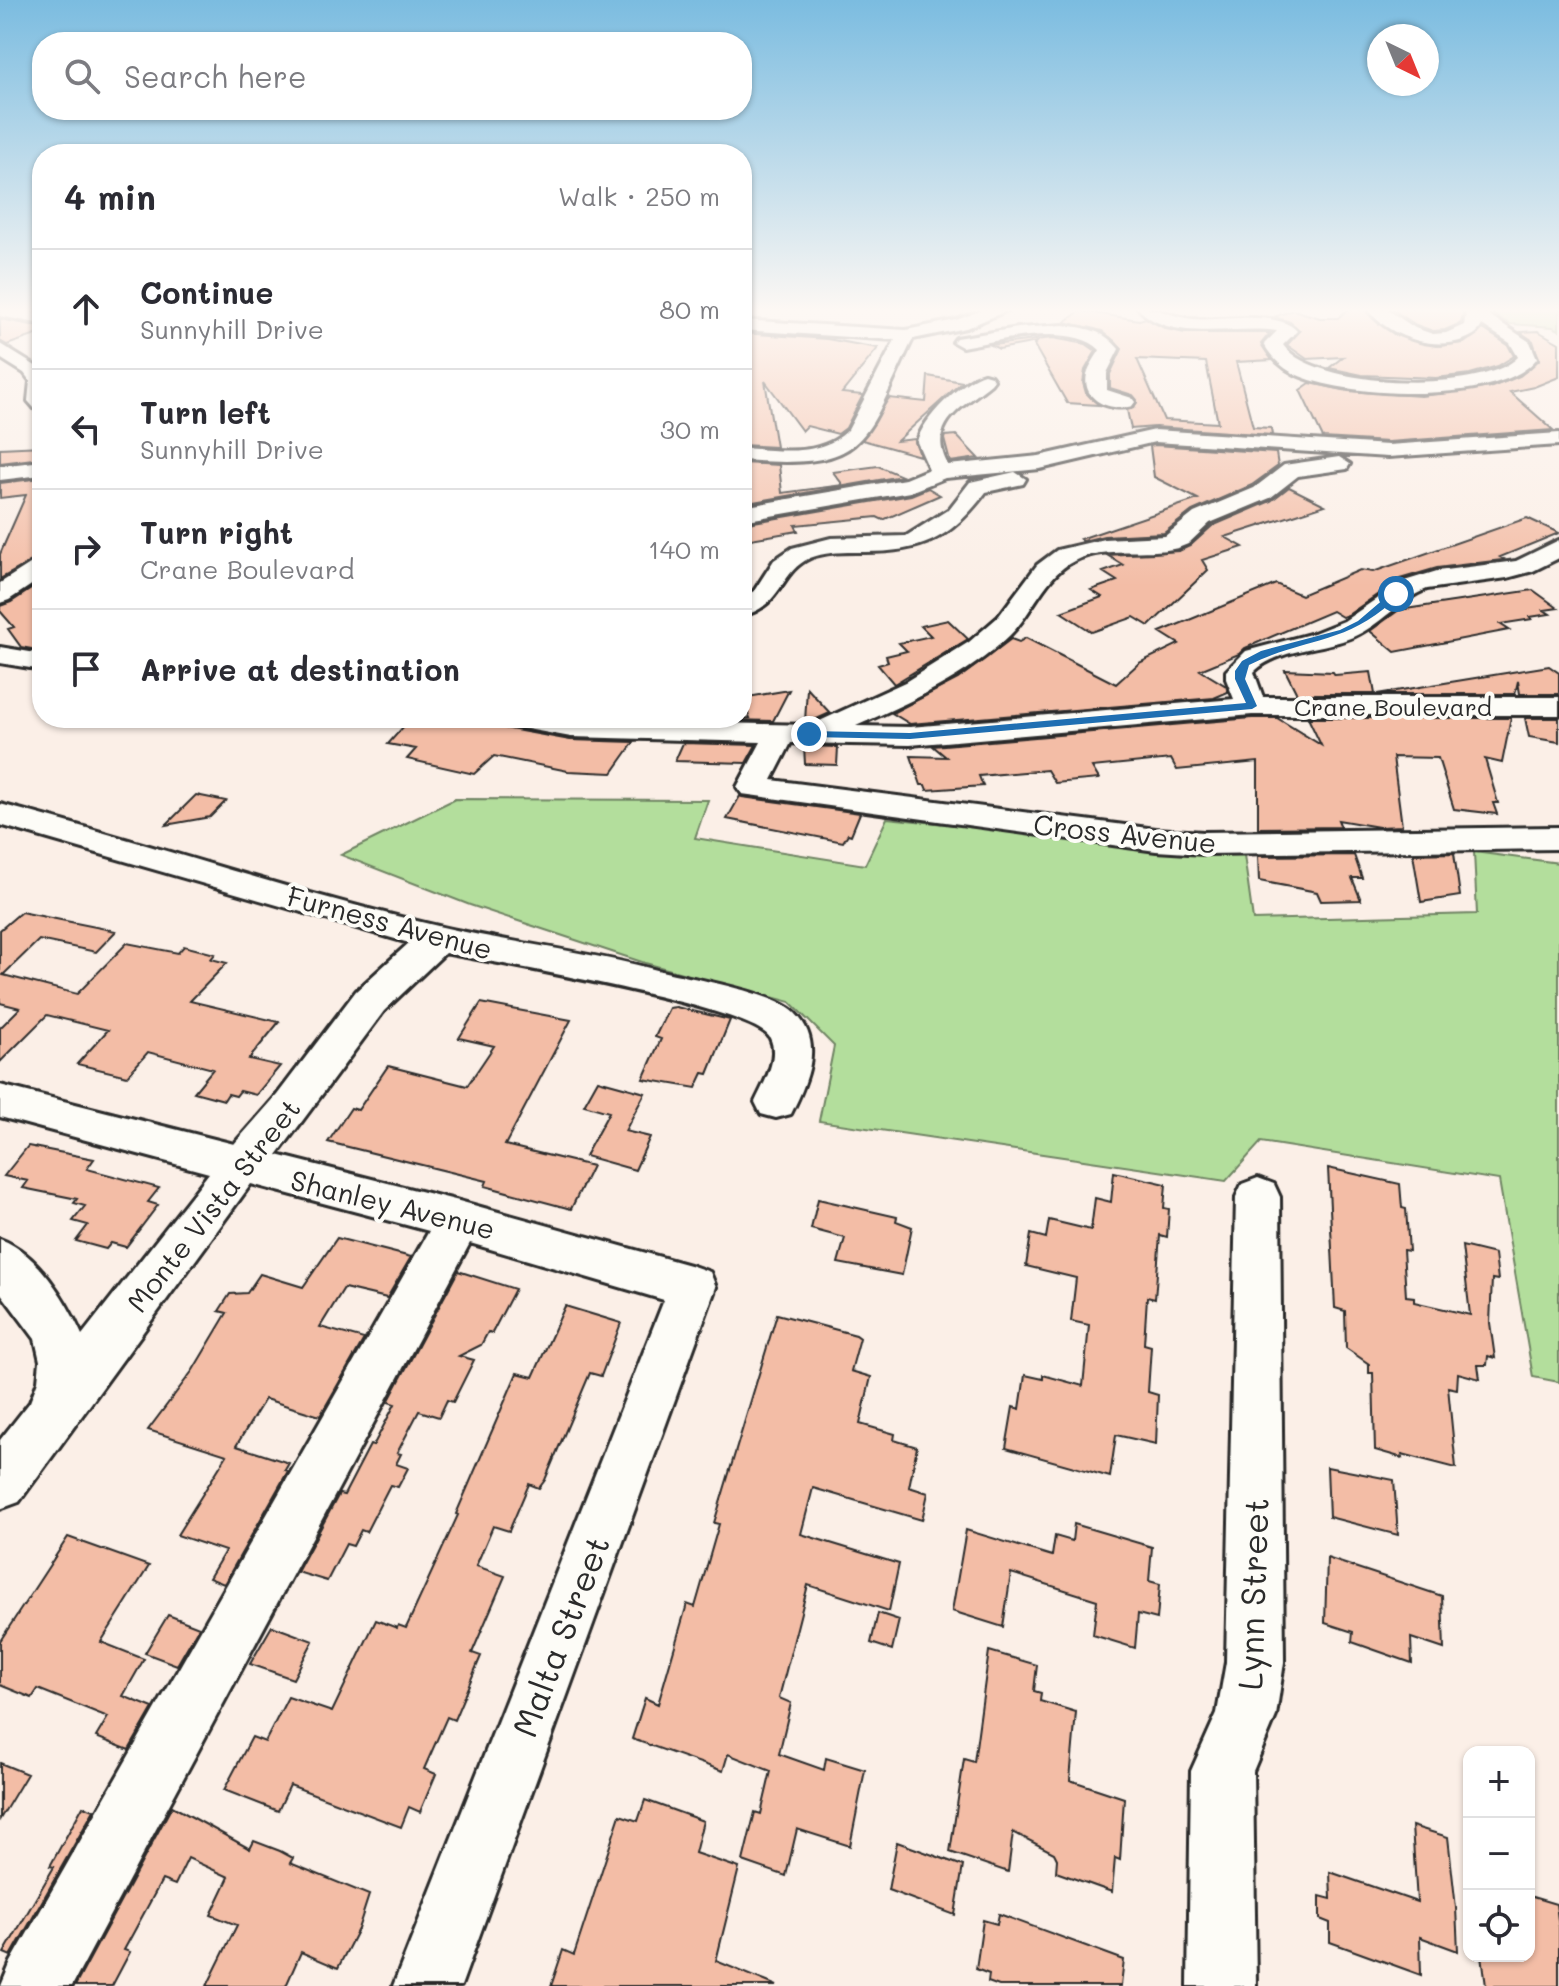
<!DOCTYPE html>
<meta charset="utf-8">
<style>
body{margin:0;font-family:Mali,sans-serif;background:#f7f7f7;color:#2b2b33}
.controls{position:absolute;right:24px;bottom:24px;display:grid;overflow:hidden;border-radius:16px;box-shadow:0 2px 6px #0004}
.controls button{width:72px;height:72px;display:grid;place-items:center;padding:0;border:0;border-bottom:2px solid #e1e1e2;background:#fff;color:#2b2b33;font:40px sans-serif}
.compass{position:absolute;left:1367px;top:24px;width:72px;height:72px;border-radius:50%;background:#fff;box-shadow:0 2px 6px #0004;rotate:137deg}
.stop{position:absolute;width:24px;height:24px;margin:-18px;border:6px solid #1f6fb2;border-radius:50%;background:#fff}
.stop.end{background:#1f6fb2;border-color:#fff;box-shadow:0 2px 8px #0008}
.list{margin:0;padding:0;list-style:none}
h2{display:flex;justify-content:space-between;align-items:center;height:104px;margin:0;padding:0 32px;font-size:34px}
h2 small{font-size:26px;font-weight:400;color:#7c7c81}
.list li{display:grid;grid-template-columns:52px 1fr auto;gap:24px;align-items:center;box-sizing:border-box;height:120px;padding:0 32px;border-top:2px solid #e1e1e2}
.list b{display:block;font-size:30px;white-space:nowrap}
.list p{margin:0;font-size:26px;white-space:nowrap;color:#7c7c81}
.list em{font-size:26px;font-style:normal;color:#7c7c81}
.icon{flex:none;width:44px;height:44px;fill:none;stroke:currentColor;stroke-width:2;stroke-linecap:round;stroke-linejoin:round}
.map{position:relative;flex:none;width:1559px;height:1986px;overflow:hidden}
.search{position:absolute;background:#fff;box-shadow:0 2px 6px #0004;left:32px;top:32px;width:720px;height:88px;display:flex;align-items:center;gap:20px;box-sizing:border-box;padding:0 28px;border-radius:32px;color:#7c7c81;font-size:30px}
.panel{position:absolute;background:#fff;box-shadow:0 2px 6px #0004;left:32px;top:144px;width:720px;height:584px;border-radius:32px}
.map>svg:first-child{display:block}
</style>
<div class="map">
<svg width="1559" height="1986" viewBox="0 0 1559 1986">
<rect width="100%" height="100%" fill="#fbefe7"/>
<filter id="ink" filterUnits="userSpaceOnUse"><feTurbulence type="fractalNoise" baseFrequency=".0125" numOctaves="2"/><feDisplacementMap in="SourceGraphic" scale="16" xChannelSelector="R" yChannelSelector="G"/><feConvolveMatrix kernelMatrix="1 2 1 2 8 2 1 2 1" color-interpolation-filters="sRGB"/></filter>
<g filter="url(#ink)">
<!-- green -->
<path fill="#b3de9c" stroke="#6f8464" stroke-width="2" d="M1483,308H1559V330L1553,327L1510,324Z
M455,799L708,800L695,838L865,865L887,818L1244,855L1253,920L1477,914L1474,852L1559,863V1382L1533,1377L1499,1180L1261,1142L1226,1181L819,1121L834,1046L790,1002L645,963L470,905L341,855Z"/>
<!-- building -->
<path fill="#f3bda6" stroke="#2b2b2b" stroke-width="2" fill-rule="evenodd" d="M1464,308L1461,323L1445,330L1433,331L1416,325L1392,309Z
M1293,310L1320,318H1338L1347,310H1364L1395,335L1436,346L1464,343L1483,329L1508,345L1514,356L1498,366L1470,374L1436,378L1362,375L1329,368L1343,357L1307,359L1287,345L1300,331L1290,322L1274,317Z
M1080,311L1139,320L1146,318L1166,329L1185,333H1270L1261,344L1272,360L1236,362L1253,427L1271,428L1272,435L1155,427L1131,429L1127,410L1134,408L1137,400L1133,395L1110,388V374L1122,349L1102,331L1065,322ZM1137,359L1206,362L1218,423L1164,420Z
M0,319L42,327V333L7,345L0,341Z
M1538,331L1559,343V377L1534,387L1510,392L1553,430L1388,442L1323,438L1300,390L1310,383L1348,391L1421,396L1492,387L1520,376L1539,360L1533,341L1520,332Z
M742,333L827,339L878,348L842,393L863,395L846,428L838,434L807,426L802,431L765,381L776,447L742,445Z
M1053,338L1086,344L1096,351L1085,370L1083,383L1086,393L1099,405L1067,403L1034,345L1037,342L999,349L991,345Z
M928,376L962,382L897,441L915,439L920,456L862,440L889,398L926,402Z
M956,435L978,458L950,462L944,439L945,436Z
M1155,445L1276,453L1278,466L1252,485L1192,511L1164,533L1104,536L1083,541L1080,539L1198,499L1154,477L1150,446Z
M42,446V458L0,463V448Z
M742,463L779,465L782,493L843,485L833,472L878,466L902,476L742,504Z
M42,478V556L0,579V554L26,495L0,498V483Z
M1289,487L1325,505L1225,537L1243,547L1202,560L1208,570L1149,626L1134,617L1092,632L1061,612L1102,597L1091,590L1117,581L1103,572L1123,565L1107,555L1179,551L1190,546L1212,526L1271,501Z
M928,488L940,495L883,520L877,517L795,525L798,531L751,539L742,527V524L911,495Z
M1527,518L1559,533L1500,557L1504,559L1502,560L1437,568L1400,579L1348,615L1342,617L1332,611L1245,648L1239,654L1200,670L1226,686L1228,692L1214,698L910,724L892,713L958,679L1011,639L1019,642L1026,638L1116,684L1139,663L1179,644L1160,632L1276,584L1301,595L1360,570L1373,572Z
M42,582V651L21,647L8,629L14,627L0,611V606L11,602Z
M1533,590L1558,608L1544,610L1550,614L1530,617L1532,619L1500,624L1509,630L1395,652L1370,631L1399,610Z
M948,620L968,639L894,684L878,665L888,662L886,656L907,651L899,643L931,636L921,626Z
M1549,666L1559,673V694H1520L1518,681L1515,694H1377Z
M1285,670L1333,672L1335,675L1371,672L1375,694H1297Z
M807,688L830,713L810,722H805Z
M789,690L773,721L694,719L750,718L742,698Z
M411,718H473L495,722L499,727L570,740L634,742L612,773L568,771L494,756L474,774L407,759L416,749L388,744Z
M1252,718H1277L1321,745L1308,718H1511L1502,763L1485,759L1498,803H1493L1497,814L1454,809L1438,758L1393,757L1402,826L1379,827L1338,820L1341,827L1258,828V762L1177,770L1171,759L1092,767L1099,779L1055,783L1047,770L979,776L983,786L927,790L925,785H921L911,756L946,757L933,746Z
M1525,718H1559V742L1529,737Z
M683,743L756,745L746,763L675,761Z
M804,746L838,747L837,765L805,764Z
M196,795L226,801L210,817L166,825Z
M740,796L742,797L860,813L851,835L848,834L843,842L727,819Z
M1454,853L1460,896L1421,902L1413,854Z
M1354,855L1362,878H1352L1361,900L1321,901L1317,892L1259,881L1258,856Z
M21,912L116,931L96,952L39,940L3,975L77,994L127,943L178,953L184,946L215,954L211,959L227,963L190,1001L279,1022L249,1059L280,1066L256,1095L240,1091L236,1096L228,1094L224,1100L194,1092L213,1069L148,1052L127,1076L77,1064L108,1030L47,1015L0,1062V1028L20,1008L0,1003V930Z
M481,1003L571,1020L505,1145L592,1166L571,1209L485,1186L487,1181L328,1142L351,1108L358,1110L388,1066L467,1086L494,1046L459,1038Z
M676,1007L730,1020L708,1074L703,1073L696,1088L643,1079L661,1039L655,1037L669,1008Z
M598,1080L645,1093L625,1131L650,1137L635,1170L585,1156L609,1112L584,1105Z
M28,1146L94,1159L87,1169L159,1188L148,1202L158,1205L126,1247L111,1243L106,1249L76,1241L88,1225L73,1221L85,1206L74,1203L77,1199L23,1188L28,1181L4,1176Z
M1328,1168L1400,1184L1402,1208L1406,1209L1409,1251L1403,1250L1406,1296L1414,1297V1302L1470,1315L1462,1246L1495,1254L1498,1280L1492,1279L1490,1323L1495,1358L1488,1356L1487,1365H1478L1480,1379L1458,1373L1457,1389L1448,1387L1456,1468L1402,1454L1403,1458L1375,1450L1373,1373H1369V1364L1346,1348L1345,1311L1335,1308Z
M1114,1172L1166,1184L1164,1208L1169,1209L1167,1237L1160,1235L1155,1299L1147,1297L1144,1344L1151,1346L1148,1392L1158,1395L1156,1444L1116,1435L1110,1477L1006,1448L1013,1407L1020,1409L1025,1375L1043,1379V1375L1083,1386L1089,1325L1071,1321L1076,1278L1026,1266L1031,1234L1046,1238L1049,1220L1091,1230L1095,1198L1111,1202Z
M818,1199L897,1217L896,1221L912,1227L902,1275L838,1263L845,1238L811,1229Z
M337,1238L411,1257L387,1298L344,1288L320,1327L364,1339L320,1416L265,1399L236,1446L289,1463L285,1470L288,1471L224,1584L209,1578L225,1551L177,1535L227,1455L148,1430L193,1370L227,1313L219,1311L230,1294L247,1293L260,1274L303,1287Z
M458,1271L515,1289L492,1333L488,1332L481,1345L459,1356L474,1360L453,1402L447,1400L439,1417L419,1411L397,1453L401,1454L396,1464L408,1468L398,1487L390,1485L366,1532L361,1530L353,1546L346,1544L327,1581L297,1572L339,1494L344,1495L370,1445L373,1446L395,1404L388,1402Z
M565,1306L621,1323L601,1376L590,1373L545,1480L539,1488L529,1484L509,1531L493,1526L476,1566L505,1576L472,1653L481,1656L454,1720L447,1717L424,1769L436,1774L420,1812L409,1807L401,1827L290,1785L278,1811L224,1790L252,1737L265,1742L288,1697L332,1712L376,1620L397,1628L398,1625L406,1628L458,1515L456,1514L517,1373L533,1377Z
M777,1314L856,1335L860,1338L851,1371L871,1377L860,1424L895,1434L894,1440L917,1447L909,1487L928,1493L922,1520L813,1488L801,1534L899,1564L889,1611L808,1585L779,1698L791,1703L779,1754L824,1770L826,1758L865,1770L850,1846L797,1829L786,1876L743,1861L755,1812L761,1814L771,1771L728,1754L723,1771L632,1739L645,1698L658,1704L687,1604L695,1607L719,1524L714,1523Z
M1327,1467L1394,1480L1398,1535L1329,1517Z
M1074,1524L1152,1547L1149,1581L1160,1584L1157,1619L1138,1614L1135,1648L1093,1635L1097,1600L1011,1573L1003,1627L952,1611L966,1530L1052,1556L1055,1536L1072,1541Z
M68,1537L149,1566L101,1642L144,1659L123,1696L153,1708L129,1750L96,1737L108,1717L38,1689L32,1698L0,1685V1641Z
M1327,1558L1442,1596L1444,1649L1411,1638L1412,1663L1352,1642L1353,1632L1325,1623Z
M878,1613L899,1620L892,1650L871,1643Z
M168,1615L199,1627L177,1665L145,1653Z
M272,1626L313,1641L293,1679L250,1664Z
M989,1651L1037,1665L1034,1691L1041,1693L1040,1701L1076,1712L1070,1780L1124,1798L1120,1860L1115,1858L1112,1892L1056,1872L1057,1859L1054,1853L1013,1832L1008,1872L950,1852L964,1759L974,1762Z
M0,1763L27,1774L0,1819Z
M645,1800L703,1821L695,1853L739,1868L716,1961L777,1986H551L563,1950L574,1955L620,1815L638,1821Z
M83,1806L94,1810L11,1956L4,1953L54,1867L50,1866Z
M172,1806L250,1849L254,1841L280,1851L293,1858L290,1863L369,1895L358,1929L338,1968L301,1952L286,1986H207L237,1925L211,1915L229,1877L188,1858L175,1885L162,1880L124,1950L130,1952L112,1986H75Z
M1412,1826L1448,1837L1456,1908L1458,1951L1420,1937L1421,1975L1330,1942V1923L1320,1919V1896L1331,1899L1330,1872L1417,1902Z
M897,1842L963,1866L955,1915L888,1890Z
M1529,1896L1556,1904L1559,1928V1986H1486L1482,1956H1529Z
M999,1914L1124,1960L1121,1986H999L988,1982L989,1974L976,1969L983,1920L997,1924Z"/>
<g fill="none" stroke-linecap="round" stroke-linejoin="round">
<!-- minor casing -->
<g stroke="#2b2b2b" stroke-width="6">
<path id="minor" d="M0,308L42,314V324L0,316Z
M988,308H1013L966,328L913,339C862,443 871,470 742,460V448C778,450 820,458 848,430L895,340L742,330V320L906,330L956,320Z
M1138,308C1160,307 1172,317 1193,319C1220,322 1278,309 1297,331L1283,345C1314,389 1483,394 1518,357L1510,343L1482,325C1479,333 1471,337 1463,340C1429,351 1387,335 1366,308H1385L1415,328L1433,334L1446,333L1464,325L1467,308H1483V311L1530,342L1537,358C1502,406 1344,398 1295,374C1281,367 1271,357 1264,344L1277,331C1234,324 1171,345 1138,308Z
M1063,325C1086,328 1104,330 1119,349L1107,373V390L1132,398L1135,402L1132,406C1110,412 1081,400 1087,374C1089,366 1096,357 1100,350C1072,322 998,341 962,347L953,342L956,338L1018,328Z
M0,344L42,370V411L35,409L28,401L30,381L24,373L0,358Z
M984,374L991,376L994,380L991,384C962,408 926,424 948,465L1039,456L1155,430L1388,445L1559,433V445L1388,457L1155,442L1040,469L945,478L910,492L742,521V507L905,479L929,469L917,442C922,419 962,380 984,374Z
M1339,457L1350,464L1347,469L1298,476L1270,498L1210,523L1188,544L1178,548C1144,556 1105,545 1074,561C1044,576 1033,613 1010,635C967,677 910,702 856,726L910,727L1234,699L1226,679V671L1246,651L1314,633L1344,621L1401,582L1437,571L1516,561L1559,540V558L1533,571L1507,578L1427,589C1399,600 1381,625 1353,637C1323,650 1278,648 1254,672L1263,697H1559V715H1252L910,745L791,743L772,780L1156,829L1204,832L1559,827V849L1204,854L1156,851L742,794L737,787L761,742L571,737L500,724L495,718L811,725L905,682L969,642L998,617L1037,565L1057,550L1104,539L1165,536L1194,513L1254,488L1284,465Z
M42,461V475L0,480V466Z
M1015,472L1026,479L1023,484L986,492C951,538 924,552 865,552C847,552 828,551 810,558C779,572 783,606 742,616V597L754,591L774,560L792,548L831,538L906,536L949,509L970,482Z
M42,559V578L9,600L0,603V583L33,562Z
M0,647L42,654V670L0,663Z
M0,804C146,842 291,892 438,926C510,943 585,951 657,970C689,978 774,992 795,1013C825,1043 807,1082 791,1114L776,1118L761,1114L755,1102C763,1085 780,1057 770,1038C754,1007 491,962 445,953L384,1011L277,1155L459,1201L693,1266L710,1272L716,1287L461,1986H393L664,1300L470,1243L72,1986H1L11,1962L429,1231L251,1184L19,1502L0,1509V1440L30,1402L38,1381L40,1361L35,1339L0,1292V1239C38,1253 66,1300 82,1335L209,1173L0,1117V1085L234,1144L277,1095L356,991L409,943L0,825Z
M1258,1178L1274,1184L1280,1197L1284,1662L1276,1716L1253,1771L1256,1986H1188L1191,1771L1217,1713L1226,1662L1236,1197L1242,1184Z"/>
</g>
<!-- minor -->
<use href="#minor" fill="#fdfcf7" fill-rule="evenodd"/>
</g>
</g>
<!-- sky -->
<linearGradient id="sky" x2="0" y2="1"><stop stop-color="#7bbce0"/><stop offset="0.53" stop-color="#fdf8f4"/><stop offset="1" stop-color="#fdf8f4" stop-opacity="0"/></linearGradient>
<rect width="1559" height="586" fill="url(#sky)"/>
<!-- route -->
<path fill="#1f6fb2" d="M1392,592L1400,594C1349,646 1307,636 1249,665L1245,679L1257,706L1252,709L910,739L809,737L804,734L809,731L910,733L1246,703L1235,679V671L1242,661L1261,651L1340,630L1358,621Z"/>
<g text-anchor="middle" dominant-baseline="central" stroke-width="8" stroke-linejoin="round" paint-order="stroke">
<!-- far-street labels -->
<g font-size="24" fill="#2b2b2b" stroke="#fdfcf7">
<text x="1393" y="706">Crane Boulevard</text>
</g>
<!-- street labels -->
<g font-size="28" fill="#2b2b2b" stroke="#fdfcf7">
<text transform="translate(1125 833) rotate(6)">Cross Avenue</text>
<text transform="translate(390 922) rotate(15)">Furness Avenue</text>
<text transform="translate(393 1204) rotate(14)">Shanley Avenue</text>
<text transform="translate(213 1205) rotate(-52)">Monte Vista Street</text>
</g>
<!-- near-street labels -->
<g font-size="34" fill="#2b2b2b" stroke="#fdfcf7">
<text transform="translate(1252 1594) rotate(-88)">Lynn Street</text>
<text transform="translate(560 1636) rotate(-69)">Malta Street</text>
</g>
</g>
</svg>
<div class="controls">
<button>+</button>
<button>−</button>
<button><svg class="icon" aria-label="locate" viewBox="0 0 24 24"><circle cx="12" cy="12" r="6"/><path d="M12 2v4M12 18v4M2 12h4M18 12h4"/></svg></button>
</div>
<svg class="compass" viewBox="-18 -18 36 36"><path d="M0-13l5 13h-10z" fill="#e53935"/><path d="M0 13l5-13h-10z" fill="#7c7c81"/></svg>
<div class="stop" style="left:1396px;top:594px"></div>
<div class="stop end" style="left:809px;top:734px"></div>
<div class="search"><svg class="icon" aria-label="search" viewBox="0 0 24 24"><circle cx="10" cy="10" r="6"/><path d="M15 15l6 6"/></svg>Search here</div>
<section class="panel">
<h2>4 min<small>Walk · 250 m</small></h2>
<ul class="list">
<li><svg class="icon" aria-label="ahead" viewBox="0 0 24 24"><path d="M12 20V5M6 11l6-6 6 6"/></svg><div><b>Continue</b><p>Sunnyhill Drive</p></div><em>80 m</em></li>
<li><svg class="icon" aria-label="left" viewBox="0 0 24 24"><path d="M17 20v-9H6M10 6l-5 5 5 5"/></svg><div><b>Turn left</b><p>Sunnyhill Drive</p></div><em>30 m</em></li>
<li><svg class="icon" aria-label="right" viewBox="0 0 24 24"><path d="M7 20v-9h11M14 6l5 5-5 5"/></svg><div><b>Turn right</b><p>Crane Boulevard</p></div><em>140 m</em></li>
<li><svg class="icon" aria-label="arrive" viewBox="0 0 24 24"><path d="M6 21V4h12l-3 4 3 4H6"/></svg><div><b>Arrive at destination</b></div></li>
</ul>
</section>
</div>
